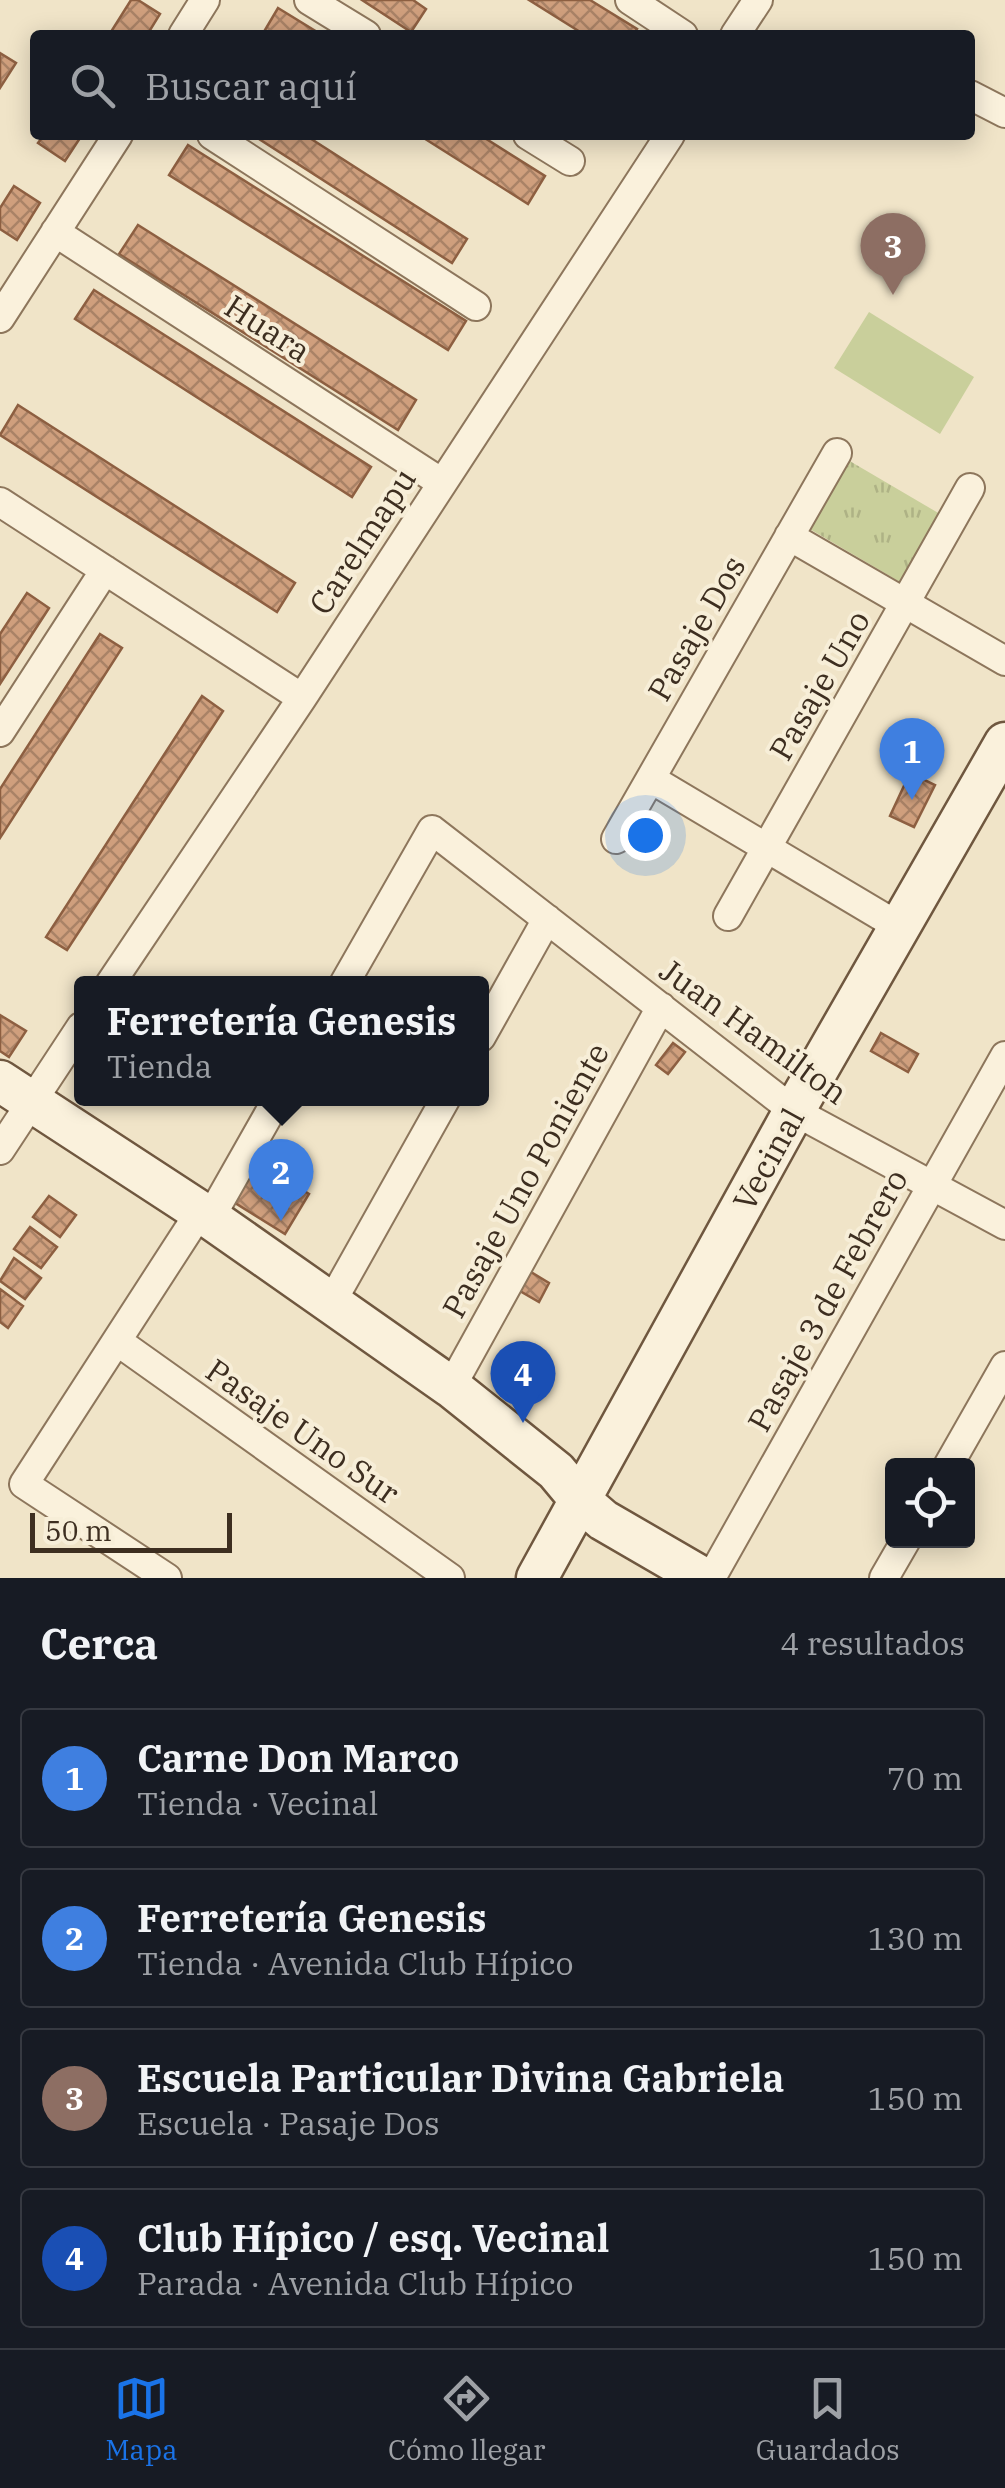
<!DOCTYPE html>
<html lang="es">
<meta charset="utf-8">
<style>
body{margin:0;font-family:"IBM Plex Serif",serif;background:#20242c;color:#f1f3f6}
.controls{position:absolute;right:30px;bottom:30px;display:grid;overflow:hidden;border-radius:10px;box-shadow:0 5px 25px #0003}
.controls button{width:90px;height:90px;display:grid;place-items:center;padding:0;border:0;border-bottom:2px solid #363941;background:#171b24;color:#f1f3f6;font:50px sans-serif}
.scale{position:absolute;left:30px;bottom:25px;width:202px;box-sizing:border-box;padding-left:10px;border:5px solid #3d2e20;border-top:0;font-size:28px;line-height:35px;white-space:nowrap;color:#3d2e20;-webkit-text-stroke:8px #f7eed8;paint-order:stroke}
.you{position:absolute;left:645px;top:835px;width:35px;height:35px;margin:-25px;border:8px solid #fff;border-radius:50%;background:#1a73e8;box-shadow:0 0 0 15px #1a73e833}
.badge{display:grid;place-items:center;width:65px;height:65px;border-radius:50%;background:#1a73e8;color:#fff;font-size:32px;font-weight:700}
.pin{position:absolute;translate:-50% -82px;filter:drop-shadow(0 2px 5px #0008)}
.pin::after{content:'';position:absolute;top:52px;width:35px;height:30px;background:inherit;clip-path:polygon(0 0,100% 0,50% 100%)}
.popup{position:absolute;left:74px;top:976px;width:415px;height:130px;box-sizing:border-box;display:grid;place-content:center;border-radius:10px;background:#171b24;filter:drop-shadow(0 2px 8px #0005);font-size:32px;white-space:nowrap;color:#9ea1a6}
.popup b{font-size:38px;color:#f1f3f6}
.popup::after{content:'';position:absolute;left:50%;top:100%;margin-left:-20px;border:20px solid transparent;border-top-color:#171b24}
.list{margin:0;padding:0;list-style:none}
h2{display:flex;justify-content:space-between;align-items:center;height:130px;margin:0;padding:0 40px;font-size:42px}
h2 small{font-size:32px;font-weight:400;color:#9ea1a6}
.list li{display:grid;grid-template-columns:65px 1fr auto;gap:30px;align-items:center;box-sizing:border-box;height:140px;margin:0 20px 20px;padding:0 20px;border:2px solid #363941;border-radius:10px}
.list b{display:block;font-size:38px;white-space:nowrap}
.list p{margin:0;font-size:32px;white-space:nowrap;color:#9ea1a6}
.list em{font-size:32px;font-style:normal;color:#9ea1a6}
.icon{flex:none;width:55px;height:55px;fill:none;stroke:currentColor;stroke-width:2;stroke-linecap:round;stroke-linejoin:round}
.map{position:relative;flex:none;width:1005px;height:1578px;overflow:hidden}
.search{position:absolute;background:#171b24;box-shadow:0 5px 25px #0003;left:30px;right:30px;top:30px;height:110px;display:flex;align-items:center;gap:25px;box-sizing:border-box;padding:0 35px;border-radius:10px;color:#9ea1a6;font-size:38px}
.sheet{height:770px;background:#171b24}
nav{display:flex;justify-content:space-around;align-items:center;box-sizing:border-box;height:140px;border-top:2px solid #363941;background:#171b24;font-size:28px;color:#9ea1a6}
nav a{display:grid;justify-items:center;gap:5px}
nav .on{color:#1a73e8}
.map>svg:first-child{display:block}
</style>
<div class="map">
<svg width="1005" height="1578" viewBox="0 0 1005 1578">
<defs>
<pattern id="grass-tufts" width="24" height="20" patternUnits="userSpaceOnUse" patternTransform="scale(2.5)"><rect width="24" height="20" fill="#c9cf9b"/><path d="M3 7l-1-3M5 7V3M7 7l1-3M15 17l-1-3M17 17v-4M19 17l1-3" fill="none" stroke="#aeb285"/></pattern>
<pattern id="building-cross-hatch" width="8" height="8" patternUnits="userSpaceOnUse" patternTransform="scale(2.5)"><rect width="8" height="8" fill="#cf9f7d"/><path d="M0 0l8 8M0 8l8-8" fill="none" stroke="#a98266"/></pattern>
</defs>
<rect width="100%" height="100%" fill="#f0e4c8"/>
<!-- grass -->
<path fill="url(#grass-tufts)" d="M848,460L940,514L900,582L808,528Z"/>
<!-- pitch -->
<path fill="#c9cf9b" d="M869,312L974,377L940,434L834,368Z"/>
<!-- building -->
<path fill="url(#building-cross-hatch)" stroke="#8d5f41" stroke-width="2.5" d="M131,0H138L160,14L147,35H109Z
M362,0H413L426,9L411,32Z
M529,0H590L637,29L633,35H585Z
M278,8L322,35H262Z
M0,53L16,63L0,88Z
M44,135H82L65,161L38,143Z
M253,135H305L467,239L452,263Z
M419,135H480L545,176L528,204Z
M188,145L466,321L448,350L169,175Z
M14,186L40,203L17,240L0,229V208Z
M138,225L416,400L398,430L119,254Z
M94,290L371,467L352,497L75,319Z
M18,405L295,583L277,612L0,435Z
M27,593L49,608L0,684V634Z
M100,634L122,648L0,838V789Z
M202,696L223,711L67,950L46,937Z
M910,773L935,785L914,827L890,816Z
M0,1015L26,1031L9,1057L0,1051Z
M881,1033L918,1054L908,1072L871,1051Z
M673,1043L685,1052L668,1074L656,1065Z
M256,1162L309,1194L285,1234L232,1201Z
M49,1196L76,1215L60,1237L33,1217Z
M30,1227L57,1247L41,1268L14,1249Z
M14,1258L41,1278L25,1299L0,1281Z
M531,1272L549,1283L539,1302L520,1291Z
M0,1289L23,1306L8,1328L0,1322Z"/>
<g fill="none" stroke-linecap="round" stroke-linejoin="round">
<!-- street casing -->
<g stroke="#8d765c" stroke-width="32">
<path id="street" d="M309,0L366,35
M630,0L683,35
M183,35L205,0
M735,35L758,0
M970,95L1005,113
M212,135L476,306
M528,135L570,161
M55,232L442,483
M0,318L118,135
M0,502L302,698
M789,536L1005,661
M0,732L105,570
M651,779L898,926
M616,839L837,453
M728,916L970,488
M110,984L302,698L670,135
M344,984L432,830L794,1111L1005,1225
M481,1037L547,919
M0,1150L81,1027
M210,1218L278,1098
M331,1303L446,1098
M117,1341L450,1578
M451,1387L661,1007
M948,1466L1005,1366
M167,1578L24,1484L200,1212
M711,1578L1005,1056
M884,1578L906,1540"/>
</g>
<!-- secondary casing -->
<g stroke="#6f573f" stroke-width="45">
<path id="secondary" d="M0,1081L210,1218L451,1387L556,1471L581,1501L603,1520L703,1578
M537,1578L794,1111L1005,743"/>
</g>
<!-- street -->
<use href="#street" stroke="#faf1dc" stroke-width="28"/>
<!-- secondary -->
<use href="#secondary" stroke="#faf1dc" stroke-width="40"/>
</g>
<g text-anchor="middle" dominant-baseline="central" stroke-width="8" stroke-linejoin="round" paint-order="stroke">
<!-- street labels -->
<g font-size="32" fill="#3d2e20" stroke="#f7eed8">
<text transform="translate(268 328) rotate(33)">Huara</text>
<text transform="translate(362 541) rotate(-57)">Carelmapu</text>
<text transform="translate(696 628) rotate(-60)">Pasaje Dos</text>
<text transform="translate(819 685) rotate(-60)">Pasaje Uno</text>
<text transform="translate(754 1031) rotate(36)">Juan Hamilton</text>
<text transform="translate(768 1159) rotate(-61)">Vecinal</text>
<text transform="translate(525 1180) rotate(-61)">Pasaje Uno Poniente</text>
<text transform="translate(827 1300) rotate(-61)">Pasaje 3 de Febrero</text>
<text transform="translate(303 1431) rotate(35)">Pasaje Uno Sur</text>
</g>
</g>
</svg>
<div class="controls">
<button><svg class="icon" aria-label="locate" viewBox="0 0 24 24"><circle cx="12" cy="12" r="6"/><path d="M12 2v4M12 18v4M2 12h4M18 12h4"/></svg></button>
</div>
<div class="scale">50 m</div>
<div class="you"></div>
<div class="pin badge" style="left:912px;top:800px;background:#3f7fe0">1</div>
<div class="pin badge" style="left:281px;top:1221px;background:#3f7fe0">2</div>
<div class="popup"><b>Ferretería Genesis</b>Tienda</div>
<div class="pin badge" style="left:893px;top:295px;background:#8d6e63">3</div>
<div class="pin badge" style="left:523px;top:1423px;background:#1a4fb4">4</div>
<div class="search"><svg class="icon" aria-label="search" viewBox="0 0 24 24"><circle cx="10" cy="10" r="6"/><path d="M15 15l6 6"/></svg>Buscar aquí</div>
</div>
<section class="sheet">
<h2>Cerca<small>4 resultados</small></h2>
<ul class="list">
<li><span class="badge" style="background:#3f7fe0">1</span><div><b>Carne Don Marco</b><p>Tienda · Vecinal</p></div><em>70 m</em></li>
<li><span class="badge" style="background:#3f7fe0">2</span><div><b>Ferretería Genesis</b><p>Tienda · Avenida Club Hípico</p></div><em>130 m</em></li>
<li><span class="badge" style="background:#8d6e63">3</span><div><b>Escuela Particular Divina Gabriela</b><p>Escuela · Pasaje Dos</p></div><em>150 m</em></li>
<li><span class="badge" style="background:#1a4fb4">4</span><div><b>Club Hípico / esq. Vecinal</b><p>Parada · Avenida Club Hípico</p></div><em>150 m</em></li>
</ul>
</section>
<nav>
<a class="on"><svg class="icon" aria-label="map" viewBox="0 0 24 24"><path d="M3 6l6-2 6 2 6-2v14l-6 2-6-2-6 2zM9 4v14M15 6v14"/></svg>Mapa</a>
<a><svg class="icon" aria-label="directions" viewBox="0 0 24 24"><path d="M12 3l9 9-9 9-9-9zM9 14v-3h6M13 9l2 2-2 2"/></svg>Cómo llegar</a>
<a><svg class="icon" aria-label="saved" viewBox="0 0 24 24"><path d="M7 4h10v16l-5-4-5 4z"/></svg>Guardados</a>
</nav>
